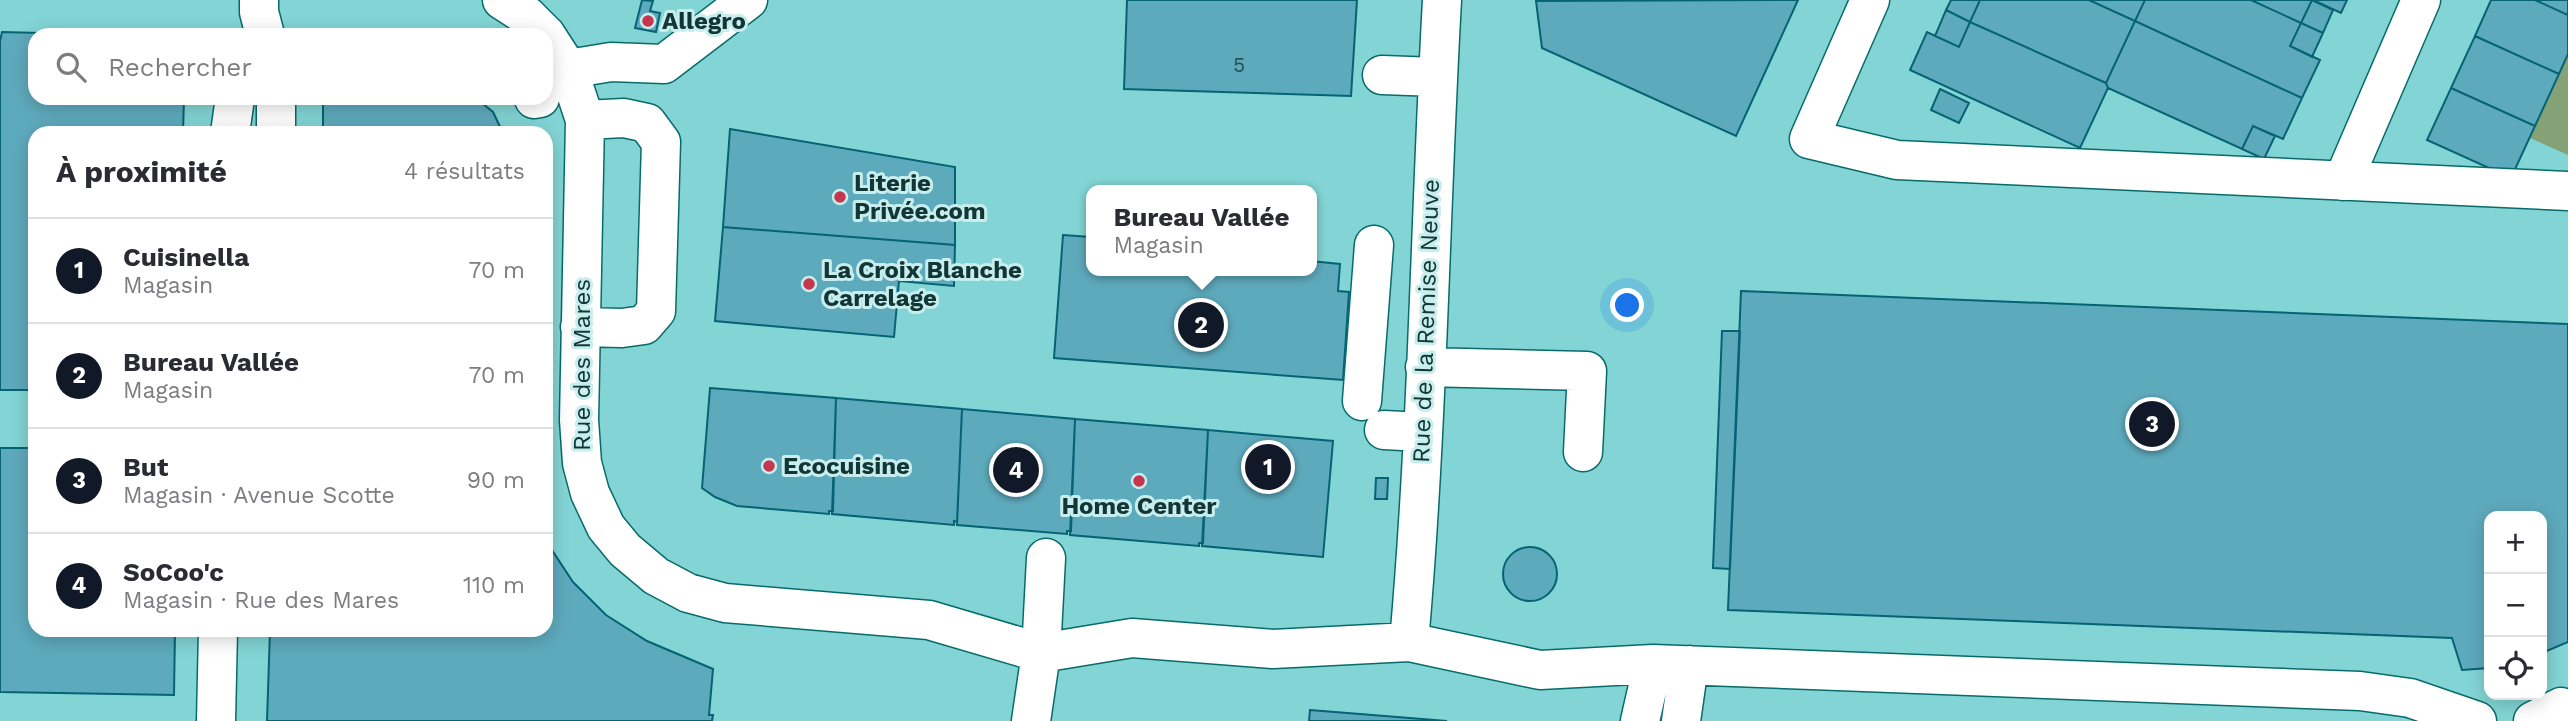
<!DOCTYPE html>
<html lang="fr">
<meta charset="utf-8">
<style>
body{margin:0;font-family:"Work Sans",sans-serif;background:#f7f7f7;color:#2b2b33}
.controls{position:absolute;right:21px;bottom:21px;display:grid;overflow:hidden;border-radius:14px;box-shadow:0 4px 18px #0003}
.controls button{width:63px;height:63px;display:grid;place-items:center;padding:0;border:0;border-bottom:2px solid #e1e1e2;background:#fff;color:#2b2b33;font:35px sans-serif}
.you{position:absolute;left:1628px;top:306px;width:24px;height:24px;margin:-18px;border:5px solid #fff;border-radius:50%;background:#1a73e8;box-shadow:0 0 0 10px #1a73e833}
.badge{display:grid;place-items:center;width:46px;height:46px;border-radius:50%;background:#111827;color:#fff;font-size:23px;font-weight:700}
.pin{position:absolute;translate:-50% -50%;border:4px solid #fff;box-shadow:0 2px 7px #0006}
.popup{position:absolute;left:1086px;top:185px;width:231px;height:91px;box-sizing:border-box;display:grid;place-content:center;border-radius:14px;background:#fff;filter:drop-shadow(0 2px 5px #0005);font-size:23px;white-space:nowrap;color:#7c7c81}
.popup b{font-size:26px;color:#2b2b33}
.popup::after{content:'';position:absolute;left:50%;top:100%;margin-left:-14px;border:14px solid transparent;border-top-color:#fff}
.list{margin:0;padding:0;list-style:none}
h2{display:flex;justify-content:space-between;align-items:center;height:91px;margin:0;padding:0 28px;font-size:30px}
h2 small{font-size:23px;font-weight:400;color:#7c7c81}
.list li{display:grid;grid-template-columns:46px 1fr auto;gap:21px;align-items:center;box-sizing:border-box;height:105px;padding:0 28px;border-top:2px solid #e1e1e2}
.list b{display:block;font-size:26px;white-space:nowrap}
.list p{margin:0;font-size:23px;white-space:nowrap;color:#7c7c81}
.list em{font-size:23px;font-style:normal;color:#7c7c81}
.icon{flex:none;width:38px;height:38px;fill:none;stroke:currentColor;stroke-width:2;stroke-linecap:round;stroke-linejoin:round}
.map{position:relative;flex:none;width:2568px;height:721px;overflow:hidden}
.search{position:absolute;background:#fff;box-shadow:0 4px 18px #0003;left:28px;top:28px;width:525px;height:77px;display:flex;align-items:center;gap:18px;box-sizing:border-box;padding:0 24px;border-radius:21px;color:#7c7c81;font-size:26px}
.panel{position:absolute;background:#fff;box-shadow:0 4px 18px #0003;left:28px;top:126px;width:525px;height:511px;border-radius:21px}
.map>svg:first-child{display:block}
</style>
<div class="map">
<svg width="2568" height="721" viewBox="0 0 2568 721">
<rect width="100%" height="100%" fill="#83d5d5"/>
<!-- green -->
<path fill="#84a276" d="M2568,54V155L2530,138Z"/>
<!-- building -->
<path fill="#5eaabd" stroke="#056374" stroke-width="2" d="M642,0L653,1L650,11L660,13L656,32L635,28Z
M1127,0H1357L1351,96L1124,89Z
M1798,0L1736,136L1542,48L1536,1Z
M1951,0H1980L1970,22L1946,10Z
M1980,0H2089L2135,21L2106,83L1970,22Z
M2089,0H2145L2135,21Z
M2145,0H2251L2301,23L2290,46L2320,60L2302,98L2135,21Z
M2251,0H2312L2301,23Z
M2312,0L2333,10L2323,33L2301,23Z
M2313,0H2347L2341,13Z
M2491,0H2535L2568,15V54L2559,74L2475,36Z
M2535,0H2568V15Z
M1946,10L1970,22L1959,47L1935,36Z
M2135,21L2302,98L2283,139L2253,126L2242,149L2108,88L2106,83Z
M1970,22L2106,83L2108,88L2080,148L1910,70L1927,32L1959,47Z
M2301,23L2323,33L2312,57L2290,46Z
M2,32L119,35H35V98H184L183,133H35V390H0V41Z
M2475,36L2559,74L2535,126L2451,88Z
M2451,88L2535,126L2511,178L2427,140Z
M1940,89L1969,103L1959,123L1931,110Z
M323,98H470L482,103L493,112L503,133H323Z
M2253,126L2275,136L2264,159L2242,149Z
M730,129L955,167V245L723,227Z
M723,227L955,245L954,286L899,281L894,337L715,321Z
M1063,235L1091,237V271H1311V261L1340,264L1338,291L1349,292L1343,380L1054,358Z
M1741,291L2568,324V642L2542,653V516H2489V668L2462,670L2452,638L1728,610Z
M1722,331H1740L1730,569L1713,568Z
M710,388L836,398L833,511H829V514L737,506L715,497L702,488Z
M836,398L962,409L957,522L954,521V525L832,514Z
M962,409L1075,419L1071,531H1067V534L957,525Z
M1075,419L1208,430L1203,543H1199V546L1070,535Z
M1208,430L1333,441L1323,557L1202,546Z
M0,448H35V630H175L174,695L0,692Z
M1376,478H1388L1387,499H1375Z
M546,541L573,582L606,615L647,641L713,669L709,715H713L712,721H267L270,630H546Z
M1503 574a27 27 0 1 1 54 0a27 27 0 1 1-54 0Z
M1310,710L1447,721H1309Z"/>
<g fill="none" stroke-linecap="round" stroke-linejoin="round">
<!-- minor casing -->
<g stroke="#076b6c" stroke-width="41">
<path id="minor" d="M259,0V12L265,35
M502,0L527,16L546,35
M1870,0L1809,139L1897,160L2568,191
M546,35L568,69L585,120L579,420L582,463L590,493L606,527L625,550L656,576L688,593L725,603L929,620L1041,653L1046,558
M568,69L611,62L664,64L748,0
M1382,75L1437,77
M276,98V133
M534,99L540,98
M230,133L235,98
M2343,181L2421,0
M580,327L622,328L644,325L656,311L661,142L647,123L624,118L585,120
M1425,367L1587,371L1583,452
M1362,401L1374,245
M1384,430L1422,432
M1409,642C1428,429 1430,214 1442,0
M216,721L218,630
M1031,721L1041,653L1132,638L1273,649L1409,642L1540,670L1653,664L2360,691L2410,698L2477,721
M1640,721L1653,664
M1681,721L1689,665
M2533,721L2561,707"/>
</g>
<!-- minor -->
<use href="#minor" stroke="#fff" stroke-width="38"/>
</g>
<!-- markers -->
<g fill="#c6364e" stroke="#c7eeed" stroke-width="2.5">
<circle cx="648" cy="21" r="7"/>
<circle cx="840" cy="197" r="7"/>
<circle cx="809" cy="284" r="7"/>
<circle cx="769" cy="466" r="7"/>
<circle cx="1139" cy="481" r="7"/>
</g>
<g text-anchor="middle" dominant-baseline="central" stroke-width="6" stroke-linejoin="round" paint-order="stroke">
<!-- number labels -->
<g font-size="21" fill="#255257">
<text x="1239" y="64">5</text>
</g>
<!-- poi labels -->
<g font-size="24" font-weight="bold" fill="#123535" stroke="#c7eeed" text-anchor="start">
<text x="662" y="21">Allegro</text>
<text x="854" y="183">Literie<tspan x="854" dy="28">Privée.com</tspan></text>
<text x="823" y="270">La Croix Blanche<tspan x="823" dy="28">Carrelage</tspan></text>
<text x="783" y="466">Ecocuisine</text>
<text x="1139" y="506" text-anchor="middle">Home Center</text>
</g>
<!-- street labels -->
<g font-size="24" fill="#123535" stroke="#c7eeed">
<text transform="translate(1426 321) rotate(-88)">Rue de la Remise Neuve</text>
<text transform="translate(582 365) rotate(-90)">Rue des Mares</text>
</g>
</g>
</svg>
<div class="controls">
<button>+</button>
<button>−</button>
<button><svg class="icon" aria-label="locate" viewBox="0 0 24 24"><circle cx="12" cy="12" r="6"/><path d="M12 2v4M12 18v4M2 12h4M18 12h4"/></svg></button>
</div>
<div class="you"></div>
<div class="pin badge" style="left:1268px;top:467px">1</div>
<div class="pin badge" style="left:1201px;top:325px">2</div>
<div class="popup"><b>Bureau Vallée</b>Magasin</div>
<div class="pin badge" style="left:2152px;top:424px">3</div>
<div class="pin badge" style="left:1016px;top:470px">4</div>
<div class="search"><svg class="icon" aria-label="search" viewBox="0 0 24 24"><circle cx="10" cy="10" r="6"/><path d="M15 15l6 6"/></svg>Rechercher</div>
<section class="panel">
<h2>À proximité<small>4 résultats</small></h2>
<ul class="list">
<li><span class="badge">1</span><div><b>Cuisinella</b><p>Magasin</p></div><em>70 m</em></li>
<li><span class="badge">2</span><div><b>Bureau Vallée</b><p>Magasin</p></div><em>70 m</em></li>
<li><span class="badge">3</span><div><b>But</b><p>Magasin · Avenue Scotte</p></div><em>90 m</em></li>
<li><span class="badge">4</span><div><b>SoCoo'c</b><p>Magasin · Rue des Mares</p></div><em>110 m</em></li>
</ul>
</section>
</div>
